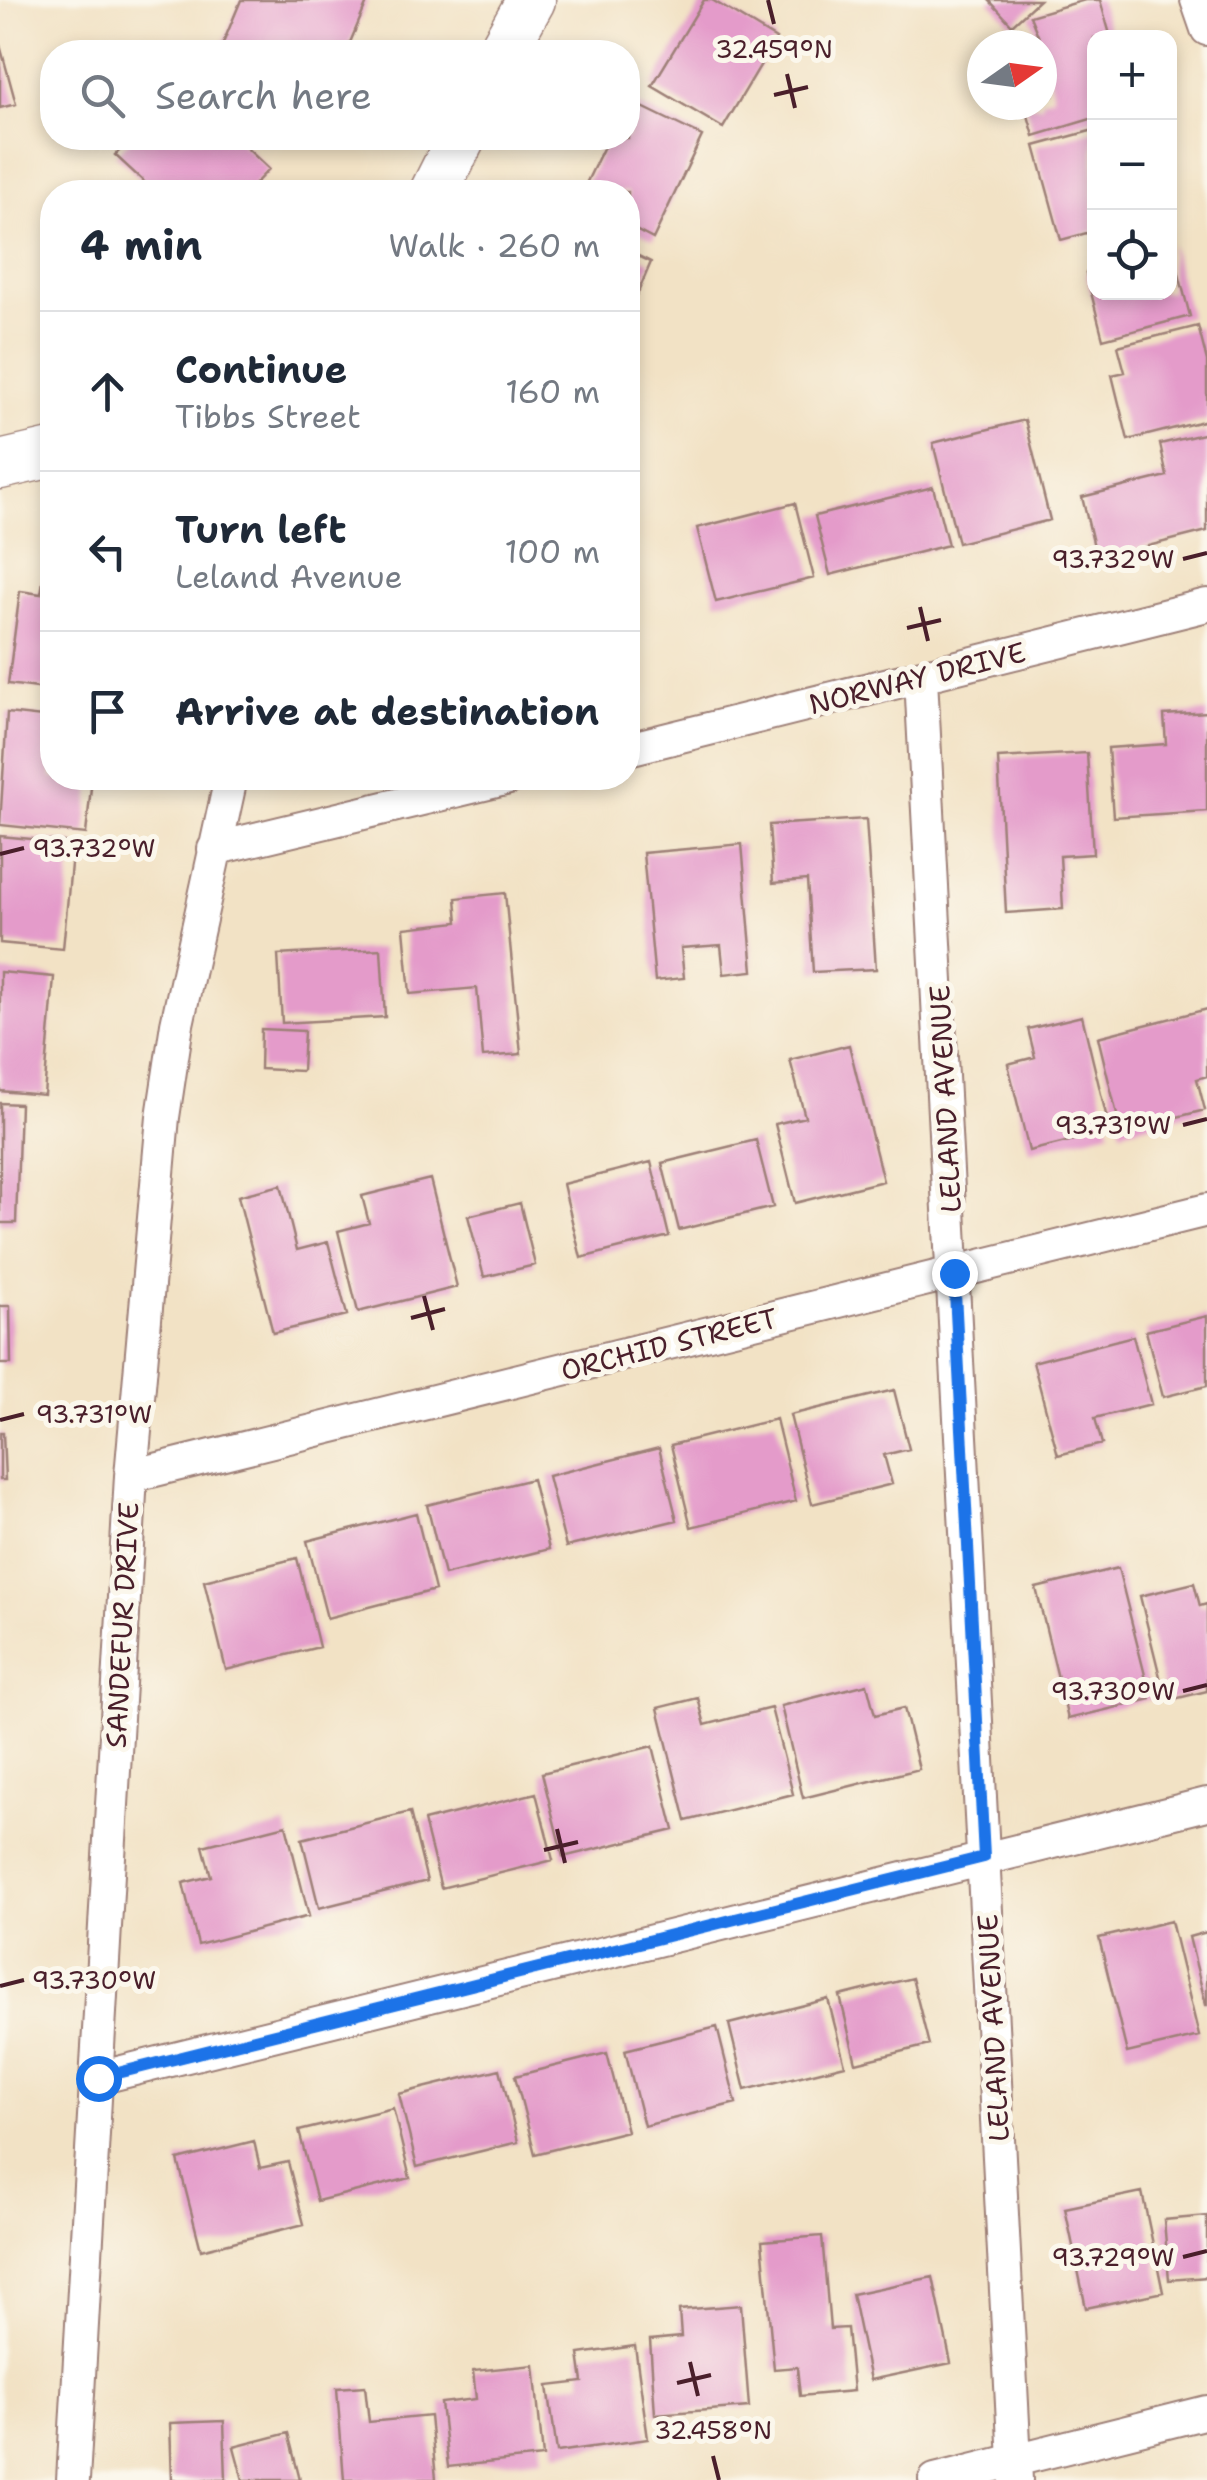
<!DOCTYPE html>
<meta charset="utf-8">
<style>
body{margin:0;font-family:"Shantell Sans",sans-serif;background:#f6f6f7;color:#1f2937}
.controls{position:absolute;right:30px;top:30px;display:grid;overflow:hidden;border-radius:20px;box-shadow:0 5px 15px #0003}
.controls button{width:90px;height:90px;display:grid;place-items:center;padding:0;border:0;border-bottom:2px solid #e0e1e3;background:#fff;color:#1f2937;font:50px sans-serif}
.compass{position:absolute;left:967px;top:30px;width:90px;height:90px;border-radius:50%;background:#fff;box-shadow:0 5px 15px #0003;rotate:76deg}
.stop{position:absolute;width:30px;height:30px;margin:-22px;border:8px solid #1a73e8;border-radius:50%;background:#fff}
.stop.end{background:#1a73e8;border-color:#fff;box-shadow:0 2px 10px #0008}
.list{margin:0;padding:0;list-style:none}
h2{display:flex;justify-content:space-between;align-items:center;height:130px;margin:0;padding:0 40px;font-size:42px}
h2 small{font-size:32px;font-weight:400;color:#747a83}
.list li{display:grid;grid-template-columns:65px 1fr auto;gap:30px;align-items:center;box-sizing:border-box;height:160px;padding:0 40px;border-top:2px solid #e0e1e3}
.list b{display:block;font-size:38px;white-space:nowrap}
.list p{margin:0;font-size:32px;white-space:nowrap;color:#747a83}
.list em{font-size:32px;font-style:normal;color:#747a83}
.icon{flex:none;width:55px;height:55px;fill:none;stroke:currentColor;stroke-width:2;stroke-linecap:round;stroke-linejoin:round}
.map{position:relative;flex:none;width:1207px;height:2480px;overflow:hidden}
.search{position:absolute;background:#fff;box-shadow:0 5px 15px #0003;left:40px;top:40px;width:600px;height:110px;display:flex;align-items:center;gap:25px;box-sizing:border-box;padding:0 35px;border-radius:40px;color:#747a83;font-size:38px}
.panel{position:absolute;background:#fff;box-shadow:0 5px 15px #0003;left:40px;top:180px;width:600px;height:610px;border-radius:40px}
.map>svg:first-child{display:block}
</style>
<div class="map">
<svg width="1207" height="2480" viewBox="0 0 1207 2480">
<rect width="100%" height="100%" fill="#fbf7ec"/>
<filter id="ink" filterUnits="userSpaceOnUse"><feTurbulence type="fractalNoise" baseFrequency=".01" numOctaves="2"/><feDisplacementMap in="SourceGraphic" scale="20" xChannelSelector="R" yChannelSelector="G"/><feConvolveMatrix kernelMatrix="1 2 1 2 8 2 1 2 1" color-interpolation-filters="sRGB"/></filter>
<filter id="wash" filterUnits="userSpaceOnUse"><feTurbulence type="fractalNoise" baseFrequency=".0048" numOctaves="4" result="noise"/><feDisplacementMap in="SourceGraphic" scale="40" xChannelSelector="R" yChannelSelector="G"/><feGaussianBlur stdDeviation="2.25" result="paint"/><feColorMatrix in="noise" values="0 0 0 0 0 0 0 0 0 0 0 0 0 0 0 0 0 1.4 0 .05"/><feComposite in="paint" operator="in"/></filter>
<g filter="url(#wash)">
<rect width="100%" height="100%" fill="#f2e2c5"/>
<g id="blocks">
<!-- building -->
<path fill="#e49bca" d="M241,0H368L346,52H231L221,48Z
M704,0H712L776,39L723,128L652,86Z
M989,0H1039L1012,25Z
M1085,0H1100L1111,38H1094V118L1034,136L1025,105H1042V100L1053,96L1042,45L1030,16Z
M0,45L16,104L0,108Z
M628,100L702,136L653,239L628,226V192H582L608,138H628Z
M1094,130V231L1061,240L1035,146Z
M132,138H236L269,169L247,192H155L115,155Z
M1171,244L1190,316L1103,339L1086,273L1094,271V292H1170Z
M628,251L651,262L628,316Z
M1198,326L1207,361V420L1128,440L1112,375L1125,372L1118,346Z
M1025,420L1050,520L958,543L933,443Z
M1207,433V531L1097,559L1082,497L1167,476L1160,444Z
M933,487L948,545L830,575L815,516Z
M795,503L814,578L716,602L697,528Z
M49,542L52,543V690L8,684L20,591L41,594Z
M1207,712V811L1113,817L1108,748L1166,744L1164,715Z
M7,713L52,718V778H92L86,834L0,825Z
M1087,753L1093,854L1060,856L1063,909L1006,913L998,758Z
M866,819L876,969L813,972L807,880L773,883L769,825Z
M0,836L73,843L63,949L0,943Z
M742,844L753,971L724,974L721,945L681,948L684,978L655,981L643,853Z
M505,893L521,1054L483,1057L477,988L410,994L404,928L458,922L456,898Z
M381,949L385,1017L282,1023L278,955Z
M0,972L54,977L44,1095L0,1091Z
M1207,1009V1076L1197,1079L1205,1110L1121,1131L1098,1037Z
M1082,1016L1110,1131L1029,1151L1008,1064L1035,1057L1028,1029Z
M261,1029L304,1031L302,1071L260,1069Z
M849,1045L883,1181L795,1203L775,1124L805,1117L790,1060Z
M0,1103L20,1104L16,1223H0Z
M756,1140L773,1207L679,1230L662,1163Z
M651,1162L669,1236L581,1258L563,1184Z
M430,1179L457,1287L358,1312L338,1231L369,1223L362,1196Z
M281,1185L297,1250L328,1242L347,1315L273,1333L238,1196Z
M520,1203L535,1265L484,1277L468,1216Z
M0,1306H10L11,1364H0Z
M1207,1316V1386L1163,1397L1146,1331Z
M1133,1336L1151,1404L1095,1418L1102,1444L1058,1455L1033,1362Z
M894,1390L909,1449L884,1455L892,1484L812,1504L790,1415Z
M776,1419L796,1501L691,1527L671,1445Z
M0,1433H3L5,1480H0Z
M659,1448L677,1520L566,1547L548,1476Z
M532,1479L549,1549L444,1575L427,1505Z
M416,1513L435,1590L327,1618L307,1541Z
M297,1558L319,1647L226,1670L204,1581Z
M1118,1568L1151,1699L1068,1719L1036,1588Z
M1194,1583L1200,1606L1207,1604V1691L1166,1701L1140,1596Z
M867,1684L875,1715L904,1708L919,1769L803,1798L781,1706Z
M698,1698L705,1725L771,1708L793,1794L686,1821L658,1708Z
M653,1746L674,1830L563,1857L542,1773Z
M536,1793L553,1860L441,1888L424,1821Z
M410,1812L427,1881L319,1908L302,1839Z
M286,1825L309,1916L198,1945L183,1883L211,1876L203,1846Z
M1171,1921L1199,2036L1127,2053L1099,1938Z
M1207,1932V2005H1206L1189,1937Z
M912,1978L929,2045L856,2063L840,1996Z
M828,1999L845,2065L745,2090L729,2024Z
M717,2027L736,2103L644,2126L625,2050Z
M607,2053L627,2131L535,2154L515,2076Z
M500,2069L518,2142L417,2167L399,2094Z
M393,2108L410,2178L317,2201L299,2131Z
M254,2141L260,2168L288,2162L304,2224L201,2250L178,2160Z
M1142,2192L1163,2292L1086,2308L1065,2208Z
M1207,2216V2277L1169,2280L1164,2220Z
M822,2236L830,2329L847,2328L853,2391L800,2396L797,2367L774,2369L762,2241Z
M933,2277L951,2363L870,2380L852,2294Z
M741,2305L749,2407L655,2414L650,2340L681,2337L679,2310Z
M635,2346L648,2439L557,2452L548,2386L583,2382L579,2354Z
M534,2365L543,2457L448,2467L441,2403L476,2399L473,2371Z
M365,2386L369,2422L430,2416L436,2479L344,2480L337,2388Z
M224,2421L226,2480H172L170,2423Z
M288,2433L300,2480H243L234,2447Z"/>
</g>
</g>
<g filter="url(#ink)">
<use href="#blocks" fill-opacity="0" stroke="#9e8078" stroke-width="2.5"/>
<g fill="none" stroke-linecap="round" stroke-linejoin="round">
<!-- street casing -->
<g stroke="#9e8078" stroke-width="36">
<path id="street" d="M1197,0L1207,29
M921,678L1016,2480
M628,749L1207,605
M214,849L509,778
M131,1476L1207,1210
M98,2078L1207,1804
M73,2480L131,1476L163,1117L177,1024L231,778
M935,2480L1207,2412"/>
</g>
<!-- secondary casing -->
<g stroke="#9e8078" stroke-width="51">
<path id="secondary" d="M502,52L531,0
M434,192L461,138
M0,465L52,453"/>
</g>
<!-- street -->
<use href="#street" stroke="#fff" stroke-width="32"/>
<!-- secondary -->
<use href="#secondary" stroke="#fff" stroke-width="48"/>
</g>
</g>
<g fill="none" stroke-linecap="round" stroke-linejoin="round" filter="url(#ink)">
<!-- route -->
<path stroke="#1a73e8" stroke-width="12" d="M98,2078L984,1857L954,1273"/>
</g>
<!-- ticks -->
<path fill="none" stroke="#4a1f2b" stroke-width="4" d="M768,0L774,24M787,74L795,108M774,95L808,87M1183,559L1207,553M920,607L928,641M907,628L941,620M0,854L24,848M1183,1125L1207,1119M424,1296L433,1330M411,1318L445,1309M0,1420L24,1414M1183,1691L1207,1685M557,1829L565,1863M544,1850L578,1842M0,1986L24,1980M1183,2257L1207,2251M690,2362L698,2396M677,2383L711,2375M713,2456L719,2480"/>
<g text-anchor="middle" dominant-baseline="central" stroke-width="10" stroke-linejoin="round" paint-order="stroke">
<!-- street labels -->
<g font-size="28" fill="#4a1f2b" stroke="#fbf7ec">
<text transform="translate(917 678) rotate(-14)">NORWAY DRIVE</text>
<text transform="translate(945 1099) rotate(-93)">LELAND AVENUE</text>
<text transform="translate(669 1344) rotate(-14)">ORCHID STREET</text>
<text transform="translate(122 1625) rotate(-87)">SANDEFUR DRIVE</text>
<text transform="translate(993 2028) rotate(-93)">LELAND AVENUE</text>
</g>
</g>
<g font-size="25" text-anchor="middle" fill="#4a1f2b" stroke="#fbf7ec" stroke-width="10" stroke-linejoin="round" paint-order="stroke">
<text x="774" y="58">32.459°N</text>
<text x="1113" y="568">93.732°W</text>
<text x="94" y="857">93.732°W</text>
<text x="1113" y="1134">93.731°W</text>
<text x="94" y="1423">93.731°W</text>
<text x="1113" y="1700">93.730°W</text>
<text x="94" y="1989">93.730°W</text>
<text x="1113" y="2266">93.729°W</text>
<text x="713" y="2439">32.458°N</text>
</g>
</svg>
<div class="controls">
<button>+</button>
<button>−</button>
<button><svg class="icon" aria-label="locate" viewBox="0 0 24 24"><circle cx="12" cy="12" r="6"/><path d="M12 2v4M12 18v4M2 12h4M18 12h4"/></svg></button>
</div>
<svg class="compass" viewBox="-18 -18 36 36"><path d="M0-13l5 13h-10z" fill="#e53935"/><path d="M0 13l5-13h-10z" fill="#747a83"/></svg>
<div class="stop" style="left:98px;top:2078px"></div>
<div class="stop end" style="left:954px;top:1273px"></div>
<div class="search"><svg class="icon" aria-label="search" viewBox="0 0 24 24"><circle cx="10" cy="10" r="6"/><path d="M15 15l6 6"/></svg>Search here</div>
<section class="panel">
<h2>4 min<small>Walk · 260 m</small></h2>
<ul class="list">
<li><svg class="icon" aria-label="ahead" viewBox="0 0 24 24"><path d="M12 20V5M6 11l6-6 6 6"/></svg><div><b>Continue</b><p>Tibbs Street</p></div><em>160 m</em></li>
<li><svg class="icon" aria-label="left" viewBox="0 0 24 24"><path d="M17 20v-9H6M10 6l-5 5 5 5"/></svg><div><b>Turn left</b><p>Leland Avenue</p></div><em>100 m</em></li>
<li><svg class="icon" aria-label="arrive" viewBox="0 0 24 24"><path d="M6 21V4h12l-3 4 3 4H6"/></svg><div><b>Arrive at destination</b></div></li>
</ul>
</section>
</div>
